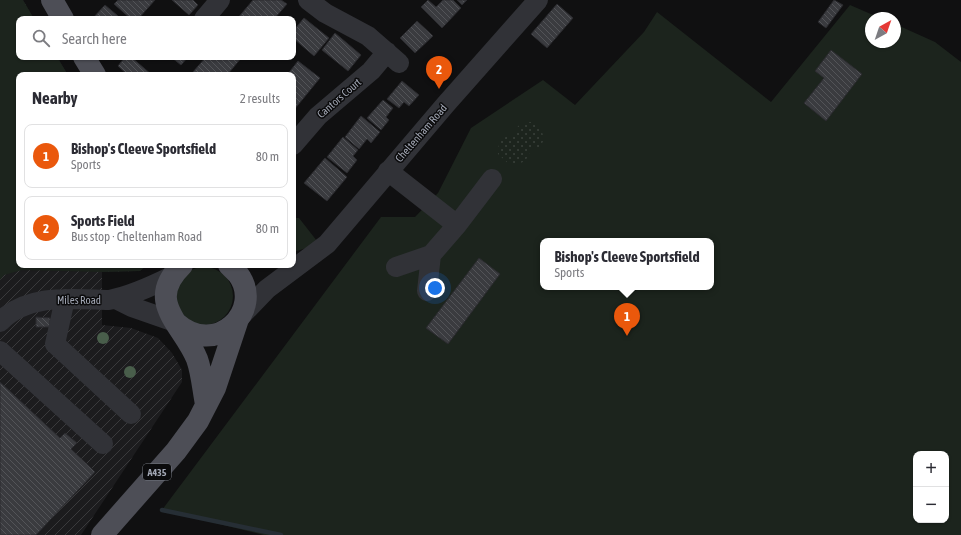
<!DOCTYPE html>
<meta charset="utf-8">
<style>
body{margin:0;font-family:"Asap Condensed",sans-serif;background:#f7f7f7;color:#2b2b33}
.controls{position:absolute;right:12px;bottom:12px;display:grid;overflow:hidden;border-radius:8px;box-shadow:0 1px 3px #0004}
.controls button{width:36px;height:36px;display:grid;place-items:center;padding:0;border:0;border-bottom:1px solid #e1e1e2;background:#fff;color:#2b2b33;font:20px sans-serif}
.compass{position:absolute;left:865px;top:12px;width:36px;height:36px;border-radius:50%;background:#fff;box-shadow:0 1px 3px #0004;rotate:40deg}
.you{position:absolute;left:435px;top:288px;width:14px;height:14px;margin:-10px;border:3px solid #fff;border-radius:50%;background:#1a73e8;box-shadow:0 0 0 6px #1a73e833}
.badge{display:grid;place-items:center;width:26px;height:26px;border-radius:50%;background:#ea580c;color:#fff;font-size:13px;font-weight:700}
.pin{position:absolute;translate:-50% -33px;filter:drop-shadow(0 1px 2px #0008)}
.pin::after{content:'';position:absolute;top:21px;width:14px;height:12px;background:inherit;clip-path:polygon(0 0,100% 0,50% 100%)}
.popup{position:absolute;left:540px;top:238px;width:174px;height:52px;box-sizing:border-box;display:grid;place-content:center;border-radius:8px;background:#fff;filter:drop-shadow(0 1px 3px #0005);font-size:13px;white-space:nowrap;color:#7c7c81}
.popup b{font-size:15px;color:#2b2b33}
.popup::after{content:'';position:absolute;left:50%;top:100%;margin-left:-8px;border:8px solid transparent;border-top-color:#fff}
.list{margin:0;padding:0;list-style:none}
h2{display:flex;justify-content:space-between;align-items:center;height:52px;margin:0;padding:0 16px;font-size:17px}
h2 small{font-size:13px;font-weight:400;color:#7c7c81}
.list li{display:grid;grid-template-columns:26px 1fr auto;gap:12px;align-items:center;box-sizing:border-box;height:64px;margin:0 8px 8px;padding:0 8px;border:1px solid #e1e1e2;border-radius:8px}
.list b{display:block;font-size:15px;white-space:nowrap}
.list p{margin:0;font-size:13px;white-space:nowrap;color:#7c7c81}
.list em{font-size:13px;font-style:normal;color:#7c7c81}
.icon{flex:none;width:22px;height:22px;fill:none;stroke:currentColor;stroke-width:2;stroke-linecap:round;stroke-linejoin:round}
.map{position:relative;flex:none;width:961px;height:535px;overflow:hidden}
.search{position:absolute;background:#fff;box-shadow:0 1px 3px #0004;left:16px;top:16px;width:280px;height:44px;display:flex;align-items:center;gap:10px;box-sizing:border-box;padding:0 14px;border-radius:8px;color:#7c7c81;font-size:15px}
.panel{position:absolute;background:#fff;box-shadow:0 1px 3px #0004;left:16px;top:72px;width:280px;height:196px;border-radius:8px}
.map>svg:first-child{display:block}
</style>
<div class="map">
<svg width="961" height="535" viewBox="0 0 961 535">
<defs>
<pattern id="industrial-furrows" width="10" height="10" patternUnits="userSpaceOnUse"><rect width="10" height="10" fill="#1c1c1e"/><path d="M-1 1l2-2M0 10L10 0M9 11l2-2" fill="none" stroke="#3a3a3c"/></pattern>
<pattern id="park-dots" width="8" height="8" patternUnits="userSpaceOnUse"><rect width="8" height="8" fill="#1c241d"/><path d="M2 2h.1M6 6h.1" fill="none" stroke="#3a413b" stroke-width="1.8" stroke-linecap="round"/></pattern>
<pattern id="building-back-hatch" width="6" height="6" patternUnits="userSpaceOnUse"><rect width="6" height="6" fill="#3a3b3f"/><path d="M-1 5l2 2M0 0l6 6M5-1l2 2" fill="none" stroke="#535458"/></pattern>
</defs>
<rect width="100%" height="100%" fill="#101011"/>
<!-- industrial -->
<path fill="url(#industrial-furrows)" d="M0,0H23L34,19H19V57H57L68,75H19V265H147L140,271L102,272V325L131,328L158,338L172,353L182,370V382L81,535H0Z"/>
<!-- green -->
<path fill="#1c241d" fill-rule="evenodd" d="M0,0H23L34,19H19V57H57L68,75H19V265H147L140,271L102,272L22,270L4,275L0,280Z
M850,5L880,18H871V42H895V24L935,42L961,62V535H264L162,510L381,217H415L438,193L471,128L543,80L575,105L644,32L657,12L771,102ZM543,241H711V287H543ZM916,454H946V520H916Z
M293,218H299L317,241L307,248L293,252Z
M175 296a29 29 0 1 1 58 0a29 29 0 1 1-58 0Z"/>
<!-- park -->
<path fill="url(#park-dots)" d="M528,122H535L541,127L544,140L539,148L530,149C529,161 521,165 510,165L498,154C497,143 503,135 514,135C515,127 520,123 528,122Z"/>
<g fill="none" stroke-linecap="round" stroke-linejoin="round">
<!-- stream -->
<path stroke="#262e35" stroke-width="4.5" d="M162,510L281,535"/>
</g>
<!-- building -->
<path fill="url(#building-back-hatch)" stroke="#2a2a2e" d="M118,0H155L138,19H131L114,4Z
M172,0H193L198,5L189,15Z
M253,0H281L287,4L274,19H237Z
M428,0L436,7L443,0H453L461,8L442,28L421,7Z
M457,0H467L462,5Z
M834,0L843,5L826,28L818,22Z
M557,4L573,18L547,48L531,34Z
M105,5L118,16L115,19H95L93,18Z
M304,18L329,38L314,56L293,38V31Z
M417,21L433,36L415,53L400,38Z
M335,33L361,55L348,71L322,50Z
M831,50L862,74L826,121L804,103L824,78L815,71Z
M125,57H131L152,75H128L118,66Z
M171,57H188L181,65Z
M206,57H242L227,75H196L193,72Z
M298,61L320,78L293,111V75H287Z
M402,81L419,95L409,106L404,102L399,108L387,99Z
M383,100L393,108L386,117L389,120L381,130L367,118Z
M361,116L380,132L371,143L367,139L359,149L345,137Z
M343,137L358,150L353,156L357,160L347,173L327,157Z
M325,158L347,177L327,201L304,183Z
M479,258L500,274L448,344L426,328Z
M36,317L50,318V327H36Z
M0,382L60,438L65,433L77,443L71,449L95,472L36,535H0Z"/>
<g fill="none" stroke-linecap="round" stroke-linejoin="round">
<!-- minor -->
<path stroke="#313237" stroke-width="20" d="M308,0L325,13L368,36L399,63
M204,19L220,0
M293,145L318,116L371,71L387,52
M388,171L457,225
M431,255L457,225L492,179
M396,267L431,255L427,291
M65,299L55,344L131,414
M116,299L132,307L175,322
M240,317L267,289L327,244L446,104L538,0
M0,322C27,293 73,299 109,300C131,296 152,286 172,276
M0,351L103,444"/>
<!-- major -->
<path stroke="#4d4e56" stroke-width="22" d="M52,0L63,19
M84,57L95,75
M182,265C144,302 183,324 197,359C202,373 203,389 206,404
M176,323C216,359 265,310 238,274C235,271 232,268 229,265
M102,535L176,451L198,421L215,388L238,319"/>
</g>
<!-- trees -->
<g fill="#495e4b">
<circle cx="103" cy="338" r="6"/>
<circle cx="130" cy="372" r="6"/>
</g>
<g text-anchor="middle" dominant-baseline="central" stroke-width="3" stroke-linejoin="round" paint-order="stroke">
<!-- shield labels -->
<rect fill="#0b0b0c" stroke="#747881" stroke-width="1" x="143" y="464" width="28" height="16" rx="3"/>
<g font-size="10" font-weight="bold" fill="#a1a6b3">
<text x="157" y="472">A435</text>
</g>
<!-- street labels -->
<g font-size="11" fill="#a1a6b3" stroke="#0b0b0c">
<text transform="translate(339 98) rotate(-41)">Cantors Court</text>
<text transform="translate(421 133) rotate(-49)">Cheltenham Road</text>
<text x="79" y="300">Miles Road</text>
</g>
</g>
</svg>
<div class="controls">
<button>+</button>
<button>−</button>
</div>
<svg class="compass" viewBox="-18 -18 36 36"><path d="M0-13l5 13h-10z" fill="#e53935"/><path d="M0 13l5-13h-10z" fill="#7c7c81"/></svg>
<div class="you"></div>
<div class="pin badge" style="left:627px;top:336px">1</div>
<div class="popup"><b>Bishop's Cleeve Sportsfield</b>Sports</div>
<div class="pin badge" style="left:439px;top:89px">2</div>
<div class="search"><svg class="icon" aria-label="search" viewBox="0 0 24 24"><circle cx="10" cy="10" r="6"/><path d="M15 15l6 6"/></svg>Search here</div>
<section class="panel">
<h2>Nearby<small>2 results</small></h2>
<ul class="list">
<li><span class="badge">1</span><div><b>Bishop's Cleeve Sportsfield</b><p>Sports</p></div><em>80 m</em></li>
<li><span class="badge">2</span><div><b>Sports Field</b><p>Bus stop · Cheltenham Road</p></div><em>80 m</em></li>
</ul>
</section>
</div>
